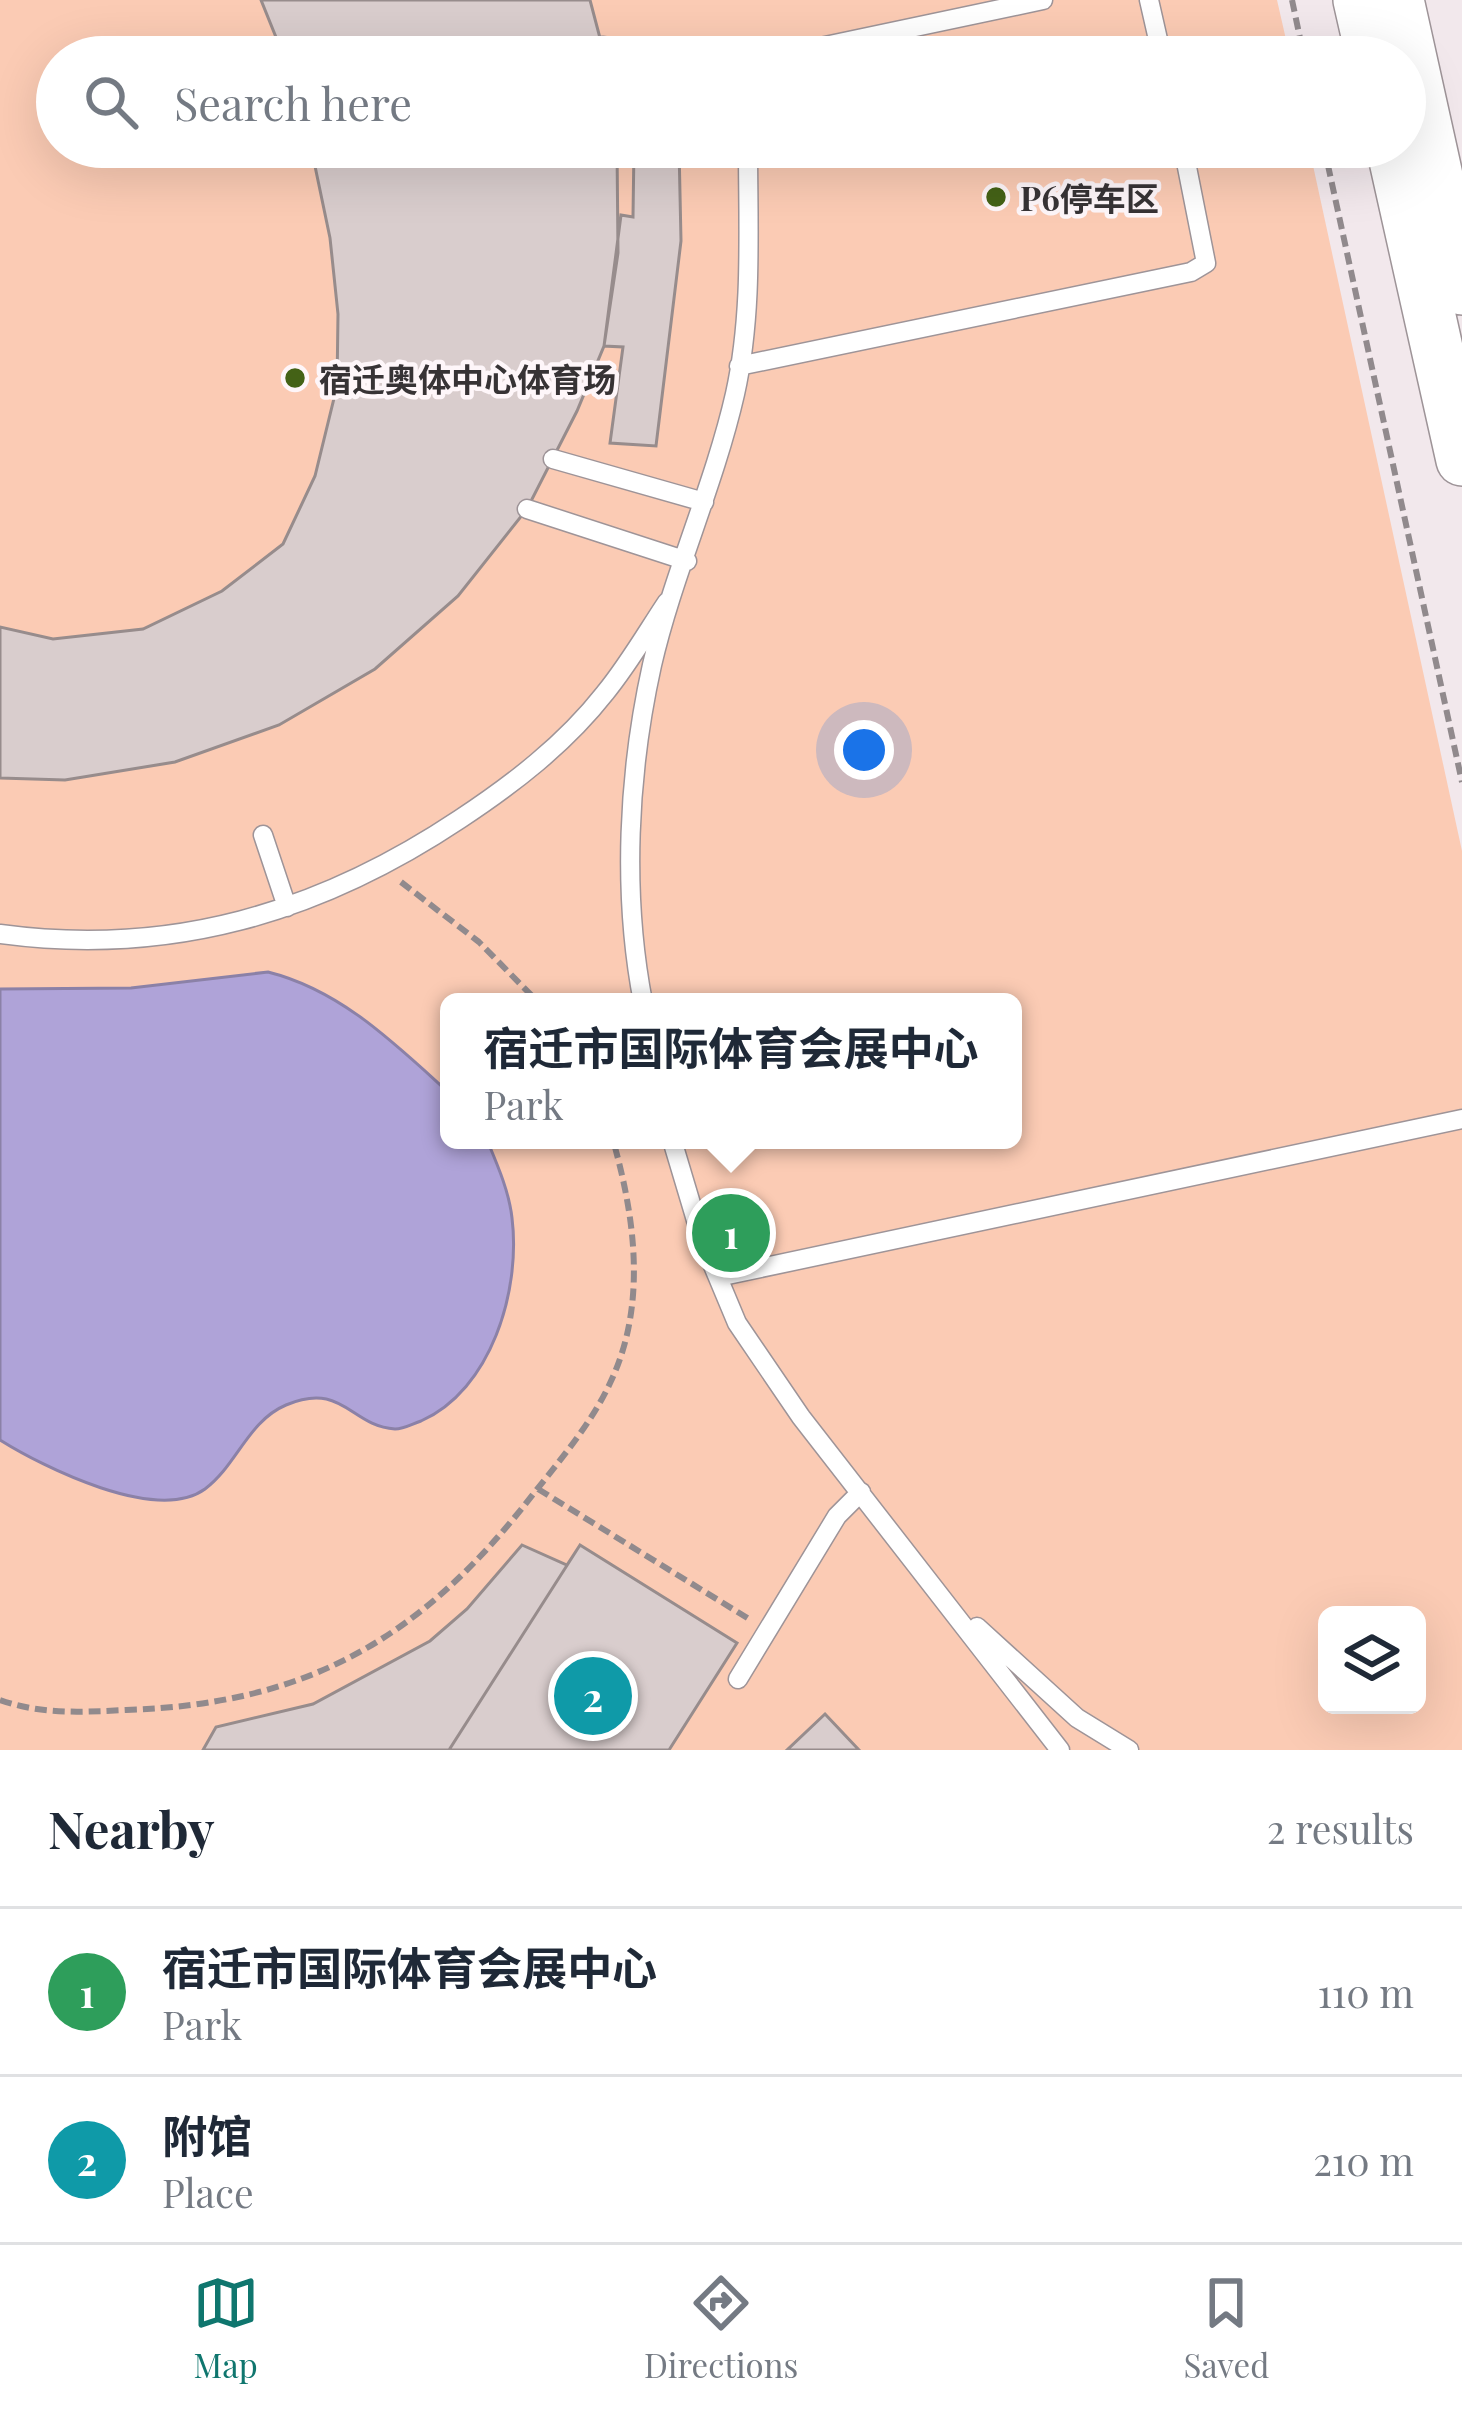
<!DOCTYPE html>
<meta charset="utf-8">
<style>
body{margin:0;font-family:"Playfair Display","Noto Sans SC",serif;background:#f6f6f7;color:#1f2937}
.controls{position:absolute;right:36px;bottom:36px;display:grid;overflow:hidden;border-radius:18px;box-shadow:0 12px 48px #0002}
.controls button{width:108px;height:108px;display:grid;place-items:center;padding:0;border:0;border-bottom:3px solid #e0e1e3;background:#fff;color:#1f2937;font:60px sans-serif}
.you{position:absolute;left:864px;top:750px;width:42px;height:42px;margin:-30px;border:9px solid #fff;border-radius:50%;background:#1a73e8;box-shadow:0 0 0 18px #1a73e833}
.badge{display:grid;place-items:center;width:78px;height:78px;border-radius:50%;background:#0f766e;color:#fff;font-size:39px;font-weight:700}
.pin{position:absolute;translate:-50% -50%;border:6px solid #fff;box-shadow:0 3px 12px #0006}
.popup{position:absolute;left:440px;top:993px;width:582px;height:156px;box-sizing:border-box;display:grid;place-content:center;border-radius:18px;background:#fff;filter:drop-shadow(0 3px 9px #0005);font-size:39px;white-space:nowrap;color:#747a83}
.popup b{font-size:45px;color:#1f2937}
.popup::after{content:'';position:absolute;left:50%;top:100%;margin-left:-24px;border:24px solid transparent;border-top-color:#fff}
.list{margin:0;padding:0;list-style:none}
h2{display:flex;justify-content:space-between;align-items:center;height:156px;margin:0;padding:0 48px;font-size:51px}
h2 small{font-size:39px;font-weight:400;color:#747a83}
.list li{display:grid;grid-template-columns:78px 1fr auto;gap:36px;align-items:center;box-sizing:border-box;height:168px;padding:0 48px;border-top:3px solid #e0e1e3}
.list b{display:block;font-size:45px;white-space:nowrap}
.list p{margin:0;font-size:39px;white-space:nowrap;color:#747a83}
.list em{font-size:39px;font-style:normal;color:#747a83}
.icon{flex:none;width:66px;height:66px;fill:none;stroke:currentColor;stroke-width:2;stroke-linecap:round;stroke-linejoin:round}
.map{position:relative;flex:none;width:1462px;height:1750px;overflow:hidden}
.search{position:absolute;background:#fff;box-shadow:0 12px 48px #0002;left:36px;right:36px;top:36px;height:132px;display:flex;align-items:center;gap:30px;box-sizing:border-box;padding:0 42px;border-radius:66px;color:#747a83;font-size:45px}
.sheet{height:492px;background:#fff}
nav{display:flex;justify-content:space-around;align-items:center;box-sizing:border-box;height:168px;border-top:3px solid #e0e1e3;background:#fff;font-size:33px;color:#747a83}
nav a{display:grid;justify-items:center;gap:6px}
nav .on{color:#0f766e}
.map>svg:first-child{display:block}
</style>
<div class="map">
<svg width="1462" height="1750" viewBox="0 0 1462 1750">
<rect width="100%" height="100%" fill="#f2e8ec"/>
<!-- green -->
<path fill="#fbcbb4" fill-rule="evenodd" d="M0,0H1277L1290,57H57V147H1309L1462,851V1750H0ZM449,1002H1013V1140H449ZM1327,1615H1417V1705H1327Z"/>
<!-- water -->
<path fill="#afa3d8" stroke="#8b81a7" stroke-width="3" d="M268,972C340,990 393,1042 447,1091L449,1140H487C497,1164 509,1191 512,1218C521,1291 491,1390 421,1421C412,1424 404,1429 395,1429C350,1426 343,1381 286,1405C248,1421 237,1465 205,1489C157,1524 43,1467 0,1440V989L131,988Z"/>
<!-- building -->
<path fill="#d9cdcd" stroke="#978c8c" stroke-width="3" d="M261,0H590L605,57H284Z
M311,147H617L618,253L604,346L577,411L527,509L458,596L375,669L279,725L175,762L65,780L0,778V627L53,639L143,629L222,591L283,544L315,476L337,386L338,314L330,238Z
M634,147H679L681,241L656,446L610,443L623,347L604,346L621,215L633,217Z
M522,1545L567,1565L580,1545L737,1643L669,1750H203L216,1727L313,1704L430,1641L467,1609Z
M580,1545L737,1643L669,1750H449Z
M825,1714L859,1750H787Z
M825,1714L859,1750H787Z"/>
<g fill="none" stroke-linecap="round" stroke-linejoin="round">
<!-- lane casing -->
<g stroke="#9e9498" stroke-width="21">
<path id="lane" d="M1149,0L1162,57
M602,46L680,57
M773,57L1043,0
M739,366L1191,272L1206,263L1183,147
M553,459L704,502
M527,509L687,561
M263,835L287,907
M0,934C170,957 319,913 460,819C513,784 565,744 605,693C628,665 647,632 667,602
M643,1002C622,893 628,773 652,665C673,574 714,486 735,394C753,313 748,229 748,147
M672,1140L701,1237L737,1323L801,1417L1060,1750
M718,1277L1462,1119
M977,1627L1077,1718L1129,1750
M738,1679L837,1516L861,1492"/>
</g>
<!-- secondary casing -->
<g stroke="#9e9498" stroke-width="54">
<path id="secondary" d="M1359,0L1372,57
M1398,0L1462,289
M1392,147L1462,460"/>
</g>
<!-- path -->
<path stroke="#918a8d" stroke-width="6" stroke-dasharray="12 6" stroke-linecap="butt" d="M1292,0L1304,57
M1324,147L1462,782
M401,882L479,942L538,1002
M538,1489L749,1619
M0,1700C43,1715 81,1712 126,1710C310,1704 423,1637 534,1493C562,1458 593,1421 611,1381C647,1304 635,1218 613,1140"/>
<!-- lane -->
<use href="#lane" stroke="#fff" stroke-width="18"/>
<!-- secondary -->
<use href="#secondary" stroke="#fff" stroke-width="51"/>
</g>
<!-- markers -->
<g fill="#446216" stroke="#fef6f9" stroke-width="4.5">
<circle cx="996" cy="197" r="12"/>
<circle cx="295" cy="378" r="12"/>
</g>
<g text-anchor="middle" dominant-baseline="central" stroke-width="9" stroke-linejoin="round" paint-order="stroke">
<!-- poi labels -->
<g font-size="33" font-weight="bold" fill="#373335" stroke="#fef6f9" text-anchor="start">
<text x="1020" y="197">P6停车区</text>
<text x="319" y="378">宿迁奥体中心体育场</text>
</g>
</g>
</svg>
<div class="controls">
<button><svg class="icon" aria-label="layers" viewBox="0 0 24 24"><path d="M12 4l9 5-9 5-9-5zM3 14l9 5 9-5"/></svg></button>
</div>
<div class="you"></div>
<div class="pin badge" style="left:731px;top:1233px;background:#2e9e5b">1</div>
<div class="popup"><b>宿迁市国际体育会展中心</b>Park</div>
<div class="pin badge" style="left:593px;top:1696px;background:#0f9aa8">2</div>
<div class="search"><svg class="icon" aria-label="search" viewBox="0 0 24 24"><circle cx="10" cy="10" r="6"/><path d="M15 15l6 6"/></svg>Search here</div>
</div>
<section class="sheet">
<h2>Nearby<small>2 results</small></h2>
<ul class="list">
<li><span class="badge" style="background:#2e9e5b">1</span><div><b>宿迁市国际体育会展中心</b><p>Park</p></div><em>110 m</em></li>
<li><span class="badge" style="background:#0f9aa8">2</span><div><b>附馆</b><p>Place</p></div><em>210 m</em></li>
</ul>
</section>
<nav>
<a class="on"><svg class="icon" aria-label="map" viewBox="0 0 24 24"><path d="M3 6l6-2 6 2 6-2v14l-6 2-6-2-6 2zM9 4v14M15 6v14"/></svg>Map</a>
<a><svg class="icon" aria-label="directions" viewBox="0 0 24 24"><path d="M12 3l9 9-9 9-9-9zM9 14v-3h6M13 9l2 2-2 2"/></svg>Directions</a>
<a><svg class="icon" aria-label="saved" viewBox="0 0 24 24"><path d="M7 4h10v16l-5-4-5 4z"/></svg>Saved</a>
</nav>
